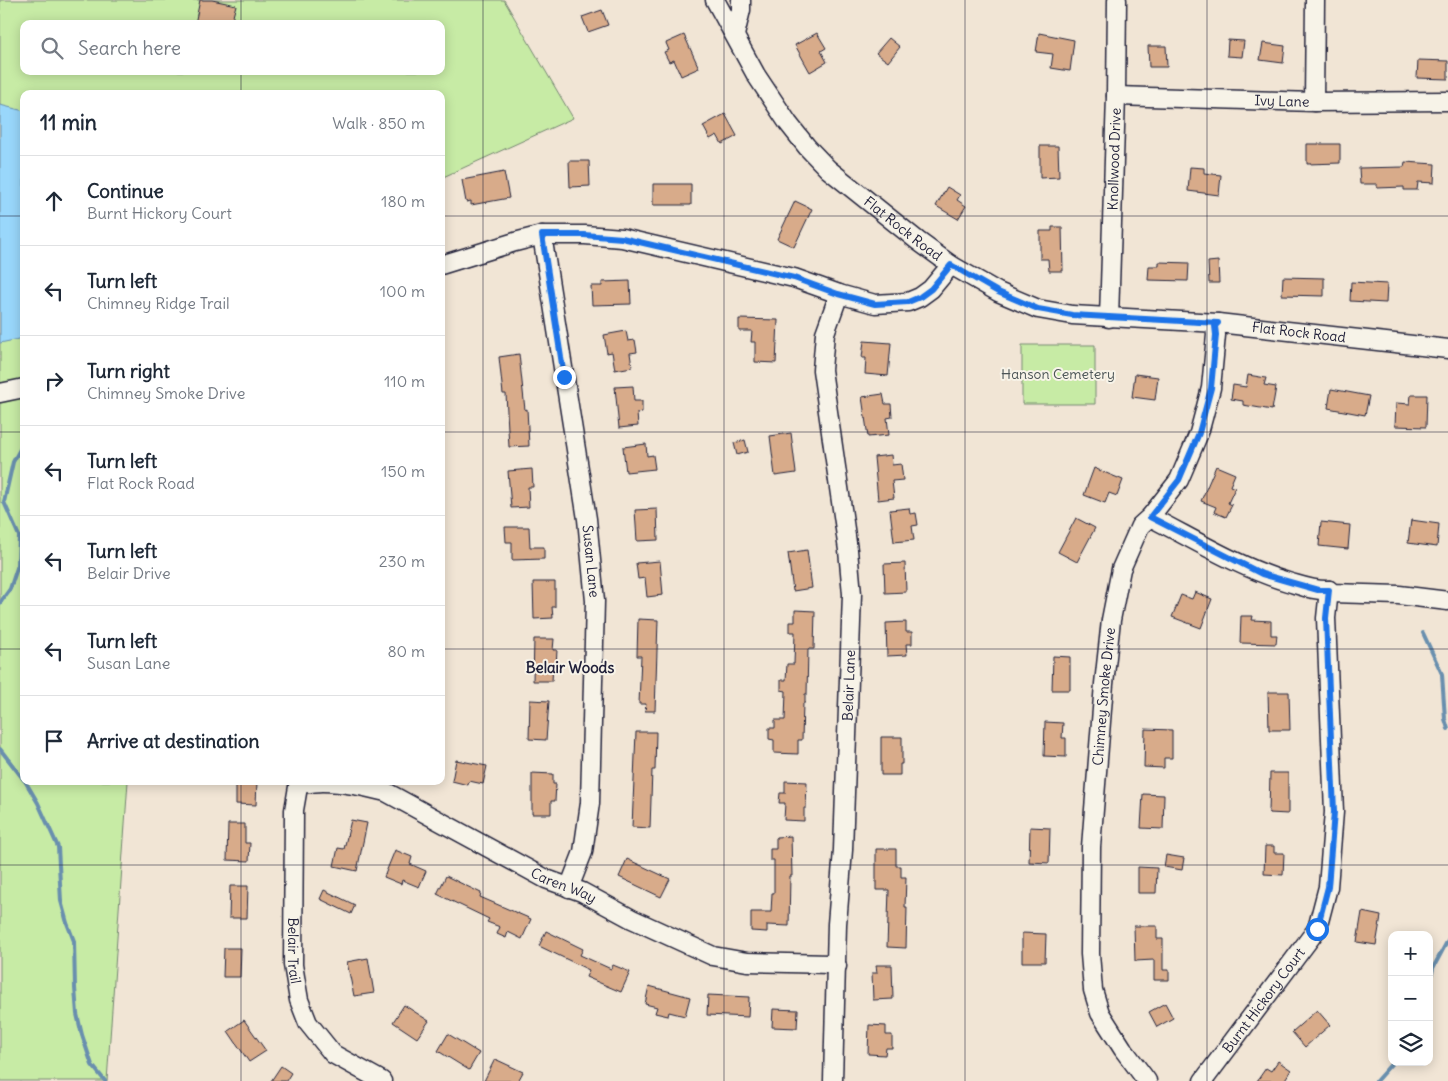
<!DOCTYPE html>
<meta charset="utf-8">
<style>
body{margin:0;font-family:Delius,sans-serif;background:#f6f6f7;color:#1f2937}
.controls{position:absolute;right:15px;bottom:15px;display:grid;overflow:hidden;border-radius:10px;box-shadow:0 2px 12px #0003}
.controls button{width:45px;height:45px;display:grid;place-items:center;padding:0;border:0;border-bottom:1px solid #e0e1e3;background:#fff;color:#1f2937;font:25px sans-serif}
.stop{position:absolute;width:15px;height:15px;margin:-11px;border:4px solid #1a73e8;border-radius:50%;background:#fff}
.stop.end{background:#1a73e8;border-color:#fff;box-shadow:0 1px 5px #0008}
.list{margin:0;padding:0;list-style:none}
h2{display:flex;justify-content:space-between;align-items:center;height:65px;margin:0;padding:0 20px;font-size:21px}
h2 small{font-size:16px;font-weight:400;color:#747a83}
.list li{display:grid;grid-template-columns:32px 1fr auto;gap:15px;align-items:center;box-sizing:border-box;height:90px;padding:0 20px;border-top:1px solid #e0e1e3}
.list b{display:block;font-size:19px;white-space:nowrap}
.list p{margin:0;font-size:16px;white-space:nowrap;color:#747a83}
.list em{font-size:16px;font-style:normal;color:#747a83}
.icon{flex:none;width:28px;height:28px;fill:none;stroke:currentColor;stroke-width:2;stroke-linecap:round;stroke-linejoin:round}
.map{position:relative;flex:none;width:1448px;height:1081px;overflow:hidden}
.search{position:absolute;background:#fff;box-shadow:0 2px 12px #0003;left:20px;top:20px;width:425px;height:55px;display:flex;align-items:center;gap:12px;box-sizing:border-box;padding:0 18px;border-radius:10px;color:#747a83;font-size:19px}
.panel{position:absolute;background:#fff;box-shadow:0 2px 12px #0003;left:20px;top:90px;width:425px;height:695px;border-radius:10px}
.map>svg:first-child{display:block}
</style>
<div class="map">
<svg width="1448" height="1081" viewBox="0 0 1448 1081">
<rect width="100%" height="100%" fill="#f1e5d5"/>
<filter id="ink" filterUnits="userSpaceOnUse"><feTurbulence type="fractalNoise" baseFrequency=".02" numOctaves="2"/><feDisplacementMap in="SourceGraphic" scale="10" xChannelSelector="R" yChannelSelector="G"/><feConvolveMatrix kernelMatrix="1 2 1 2 8 2 1 2 1" color-interpolation-filters="sRGB"/></filter>
<g filter="url(#ink)">
<!-- green -->
<path fill="#c7eba5" stroke="#748670" fill-rule="evenodd" d="M0,0H504L573,118L441,178V94H24V781H128L107,1081H0ZM24,24H441V71H24Z
M1022,345H1095V404H1022Z"/>
<!-- water -->
<path fill="#99d7fb" stroke="#698fae" d="M0,105L24,111V338L0,343Z"/>
<g fill="none" stroke-linecap="round" stroke-linejoin="round">
<!-- stream -->
<path stroke="#698fae" stroke-width="4" d="M0,603L10,589L18,565L19,536L4,502L13,462L24,442
M1423,633L1442,674L1445,719L1448,729
M0,749L24,780
M25,781L38,803L58,847L61,901L67,923L74,941L75,988L77,1014L82,1035L92,1065L105,1081
M1429,988L1433,968L1448,940
M1376,1081L1393,1062"/>
</g>
<!-- building -->
<path fill="#d8ab8a" stroke="#22223b" d="M200,0H212L236,5L231,24H195Z
M602,10L608,25L588,32L582,17Z
M817,33L826,48L821,51L827,62L810,72L795,45Z
M1039,33L1074,40L1070,71L1051,68L1053,54L1036,52Z
M684,35L699,68L681,76L674,60L669,62L664,52L669,50L666,43Z
M889,38L900,47L888,62L876,53Z
M1228,40L1244,41L1242,57L1227,56Z
M1263,43L1285,46L1283,63L1260,60Z
M1148,46H1166L1167,67H1149Z
M1418,60L1448,61V79L1417,78Z
M725,114L737,136L722,144L717,135L710,139L703,126Z
M1307,144H1340V163L1307,164Z
M1040,146H1058L1059,177L1040,178Z
M569,161H589L590,186L570,187Z
M1405,162L1435,164L1434,183L1418,182L1417,190H1404V187L1377,188V184H1360L1359,168L1404,167Z
M1190,167L1204,168V173L1221,175L1219,195L1188,191Z
M504,172L509,198L471,205V201L466,202L462,180Z
M653,184H691V205H653Z
M947,187L960,195L957,200L966,206L958,219L936,206Z
M795,201L812,209L794,247L777,239Z
M1052,227H1062L1063,271H1049L1048,259H1040V231H1052Z
M1218,261L1219,283H1209L1208,262Z
M1159,262L1189,263L1188,281L1148,280L1149,266H1159Z
M1283,277L1324,278V296L1282,295Z
M630,281L631,304L592,305L591,286H602V282Z
M1351,282L1387,284L1386,303L1350,301Z
M739,319L778,320L776,363L755,362V342H751L752,331H739Z
M626,331L628,341L635,340L637,352L630,353L632,367L615,370L612,352L607,353L604,335Z
M864,341L891,343L888,376L865,374L866,358H862Z
M519,354L525,410L527,409L529,446L509,447L506,394H503L499,357Z
M1135,374L1158,377L1155,400L1132,397Z
M1248,375L1266,378L1264,385L1276,387L1272,410L1243,405V401L1231,399L1233,385L1246,387Z
M633,386L634,401H642V412L637,413L638,426L619,428L615,387Z
M1331,389L1369,396L1365,415L1328,408Z
M883,394L885,404H891L892,417L887,418L889,435L868,437L862,397Z
M1411,395H1427L1426,427L1395,426L1396,403L1410,404Z
M791,433L796,473L775,476L770,436Z
M745,440L748,452L737,455L734,443Z
M646,444L647,456L653,455L655,469L626,472L623,447Z
M891,455L892,465L901,464L903,480L892,481L894,498L878,500L874,457Z
M1216,466L1235,474L1230,486L1235,488L1228,503L1232,505L1226,517L1214,512L1216,507L1201,501Z
M1094,468L1123,480L1117,496L1109,493L1105,503L1084,495Z
M532,469L533,487H528L529,507L511,508L508,471Z
M909,508L910,514L916,513L918,525L912,526L914,540L894,542L890,510Z
M657,509L658,540L637,541L635,510Z
M1076,518L1095,528L1077,562L1058,552Z
M1411,520L1439,524L1437,547L1408,543Z
M1321,522L1350,525L1348,549L1319,546Z
M505,527H529L530,547H544V559L512,560V542H506Z
M807,550L812,588L793,591L788,553Z
M660,561L663,595L647,597L645,578L638,579L636,563Z
M905,563L906,592L885,593L884,564Z
M533,582H555V607H552L553,618L534,619Z
M1195,592L1212,599L1201,628L1172,617L1181,595L1192,599Z
M795,610L815,611L814,649H808L807,694H805V703H803L802,740H798V754L774,753V740L769,739V728H775V720H785L786,691L781,690V680H786L787,664H794L795,632H790V622H795Z
M1241,616H1253L1252,620L1271,621V635H1277L1276,644L1240,643Z
M638,619L658,620L655,711H645L646,704H639L641,656H637Z
M906,622V632H912V644H906L907,655L887,656L886,623Z
M534,639H554L553,650H557L556,666H553L552,681H533Z
M1053,656L1070,657V690H1052Z
M1268,692H1289L1290,730H1269Z
M530,700L549,701L546,740L529,739Z
M1045,722L1063,723L1062,738H1066V757L1044,756Z
M1145,729L1172,730V758H1164V768L1144,767Z
M636,732H656L655,770H652L650,828L632,827Z
M881,737H902V764H900V775H881Z
M456,760L487,766L483,784L469,781L468,785L452,781Z
M532,773L553,774V784H556L555,801H551V814H532Z
M1270,773H1288V814L1269,813Z
M236,781H257L256,805L236,804Z
M785,781L807,782L806,808H804V821L784,820L785,803H779L780,793H785Z
M1143,794L1164,795L1163,829L1141,828Z
M351,820L367,823L357,871L334,866L338,848L344,849Z
M228,824H245V843H250L249,861L227,860Z
M1030,827L1050,828L1049,863L1029,862Z
M791,836L792,876H790L789,926L767,925V932L751,931V912H771L772,893H774V860H770V849H776V837Z
M1265,846H1274V853H1284L1283,875L1264,874Z
M876,849H896V866H901V877H906L905,907H907L906,948L887,947L889,890H876Z
M395,850L412,857L410,864L426,871L419,887L402,880L401,884L384,877Z
M1166,855L1184,858L1182,870L1164,867Z
M627,859L670,879L661,897L619,877Z
M1138,867L1157,868L1156,893H1138Z
M446,876L481,893L480,897L531,919L522,939L508,932L506,938L497,934L500,927L487,922L489,919L437,894Z
M230,886H248L247,918H229Z
M324,890L355,905L351,914L320,899Z
M1362,912L1381,916L1376,945L1357,942Z
M1134,926H1157V939H1163V970H1169V980H1154V960L1135,961Z
M546,931L583,949L580,955L611,969L613,965L630,972L621,992L586,977L589,970L539,946Z
M1022,933L1046,934L1045,962H1022Z
M224,948H241L240,977H223Z
M368,958L374,993L354,996L347,962Z
M876,965H892L893,999L873,1000L872,973H877Z
M649,986L690,997L685,1016L669,1012L668,1016L655,1013L657,1007L645,1004Z
M708,995L749,997L748,1017L707,1015Z
M1165,1003L1173,1018L1157,1027L1149,1012Z
M404,1005L429,1021L417,1038L393,1022Z
M773,1009L798,1010L797,1028L772,1027Z
M1317,1010L1330,1025L1305,1047L1292,1032Z
M244,1020L266,1051L249,1062L228,1031Z
M869,1025L886,1026V1035H892V1048H886L885,1055L868,1054Z
M448,1034L479,1053L469,1070L438,1051Z
M495,1059L523,1072L518,1081H484Z
M1278,1061L1291,1070L1284,1081H1257L1266,1068L1271,1071Z
M281,1066L291,1073L286,1081H271Z"/>
<g fill="none" stroke-linecap="round" stroke-linejoin="round">
<!-- minor casing -->
<g stroke="#22223b" stroke-width="21">
<g id="minor">
<path id="s1" d="M715,0L756,75L788,123L807,147L828,169L918,241L951,265L998,292L1038,309L1072,315L1218,323L1448,349"/>
<path d="M735,35L741,10V0"/>
<path id="s2" d="M1116,96L1314,102L1448,101"/>
<path d="M1314,102L1315,0"/>
<path id="s3" d="M542,235L587,519L595,601L590,803L583,852L569,888"/>
<path d="M441,265L515,242L542,235H585L622,238L794,278L839,294L875,304L908,302L920,297L931,289L951,265"/>
<path id="s4" d="M1109,318L1116,96L1117,0"/>
<path d="M0,393L24,388"/>
<path d="M1150,517C1195,540 1240,568 1288,582C1302,586 1315,591 1329,590L1331,593L1399,595L1448,601"/>
<path id="s5" d="M299,781L294,810L293,965L299,1000L308,1023L333,1054L382,1081"/>
<path id="s6" d="M299,782C307,785 314,782 322,782C344,782 365,787 386,792L546,879L582,892L632,919L713,956L747,962L830,964L837,966"/>
<path id="s7" d="M833,1081L837,924L843,850L852,594L848,550L822,370L825,333L839,294"/>
<path id="s8" d="M1147,1081L1123,1049L1100,1013L1093,990L1090,954L1091,847L1104,684L1111,620L1121,569L1140,526L1150,517L1179,480L1199,433L1211,388L1216,335L1215,326L1218,323"/>
<path id="s9" d="M1203,1081L1317,929L1328,887L1334,812L1326,618L1329,590"/>
</g>
</g>
<!-- minor -->
<use href="#minor" stroke="#f7f3e8" stroke-width="18"/>
</g>
</g>
<g fill="none" stroke-linecap="round" stroke-linejoin="round" filter="url(#ink)">
<!-- route -->
<path stroke="#1a73e8" stroke-width="6" d="M564,377L542,235H584L622,238L794,278L838,294L875,304L908,302L920,297L931,289L951,265L998,292L1038,309L1072,315L1218,323L1215,326L1216,335L1211,388L1199,433L1179,480L1150,517L1262,574L1318,590H1329L1326,618L1334,812L1328,887L1317,929"/>
</g>
<!-- grid -->
<path fill="none" stroke="#22223b" stroke-width="1" stroke-opacity="0.55" d="M241,0V24M483,0V1081M724,0V1081M965,0V1081M1207,0V1081M241,71V94M0,216H24M441,216H1448M0,432H24M441,432H1448M0,649H24M441,649H1448M241,781V1081M0,865H1448"/>
<g text-anchor="middle" dominant-baseline="central" stroke-width="4" stroke-linejoin="round" paint-order="stroke">
<!-- street labels -->
<g font-size="14" fill="#22223b" stroke="#f7f3e8">
<text stroke="none"><textPath href="#s2" startOffset="166">Ivy Lane</textPath></text>
<text stroke="none"><textPath href="#s4" startOffset="159">Knollwood Drive</textPath></text>
<text stroke="none"><textPath href="#s1" startOffset="300">Flat Rock Road</textPath></text>
<text stroke="none"><textPath href="#s1" startOffset="720">Flat Rock Road</textPath></text>
<text stroke="none"><textPath href="#s3" startOffset="330">Susan Lane</textPath></text>
<text stroke="none"><textPath href="#s7" startOffset="396">Belair Lane</textPath></text>
<text stroke="none"><textPath href="#s8" startOffset="401">Chimney Smoke Drive</textPath></text>
<text stroke="none"><textPath href="#s6" startOffset="289">Caren Way</textPath></text>
<text stroke="none"><textPath href="#s5" startOffset="170">Belair Trail</textPath></text>
<text stroke="none"><textPath href="#s9" startOffset="101">Burnt Hickory Court</textPath></text>
</g>
<!-- park labels -->
<g font-size="14" fill="#4b5456" stroke="#f7f3e8">
<text x="1058" y="374">Hanson Cemetery</text>
</g>
<!-- neighbourhood labels -->
<g font-size="15" font-weight="bold" fill="#22223b" stroke="#f7f3e8">
<text x="570" y="667">Belair Woods</text>
</g>
</g>
</svg>
<div class="controls">
<button>+</button>
<button>−</button>
<button><svg class="icon" aria-label="layers" viewBox="0 0 24 24"><path d="M12 4l9 5-9 5-9-5zM3 14l9 5 9-5"/></svg></button>
</div>
<div class="stop" style="left:1317px;top:929px"></div>
<div class="stop end" style="left:564px;top:377px"></div>
<div class="search"><svg class="icon" aria-label="search" viewBox="0 0 24 24"><circle cx="10" cy="10" r="6"/><path d="M15 15l6 6"/></svg>Search here</div>
<section class="panel">
<h2>11 min<small>Walk · 850 m</small></h2>
<ul class="list">
<li><svg class="icon" aria-label="ahead" viewBox="0 0 24 24"><path d="M12 20V5M6 11l6-6 6 6"/></svg><div><b>Continue</b><p>Burnt Hickory Court</p></div><em>180 m</em></li>
<li><svg class="icon" aria-label="left" viewBox="0 0 24 24"><path d="M17 20v-9H6M10 6l-5 5 5 5"/></svg><div><b>Turn left</b><p>Chimney Ridge Trail</p></div><em>100 m</em></li>
<li><svg class="icon" aria-label="right" viewBox="0 0 24 24"><path d="M7 20v-9h11M14 6l5 5-5 5"/></svg><div><b>Turn right</b><p>Chimney Smoke Drive</p></div><em>110 m</em></li>
<li><svg class="icon" aria-label="left" viewBox="0 0 24 24"><path d="M17 20v-9H6M10 6l-5 5 5 5"/></svg><div><b>Turn left</b><p>Flat Rock Road</p></div><em>150 m</em></li>
<li><svg class="icon" aria-label="left" viewBox="0 0 24 24"><path d="M17 20v-9H6M10 6l-5 5 5 5"/></svg><div><b>Turn left</b><p>Belair Drive</p></div><em>230 m</em></li>
<li><svg class="icon" aria-label="left" viewBox="0 0 24 24"><path d="M17 20v-9H6M10 6l-5 5 5 5"/></svg><div><b>Turn left</b><p>Susan Lane</p></div><em>80 m</em></li>
<li><svg class="icon" aria-label="arrive" viewBox="0 0 24 24"><path d="M6 21V4h12l-3 4 3 4H6"/></svg><div><b>Arrive at destination</b></div></li>
</ul>
</section>
</div>
